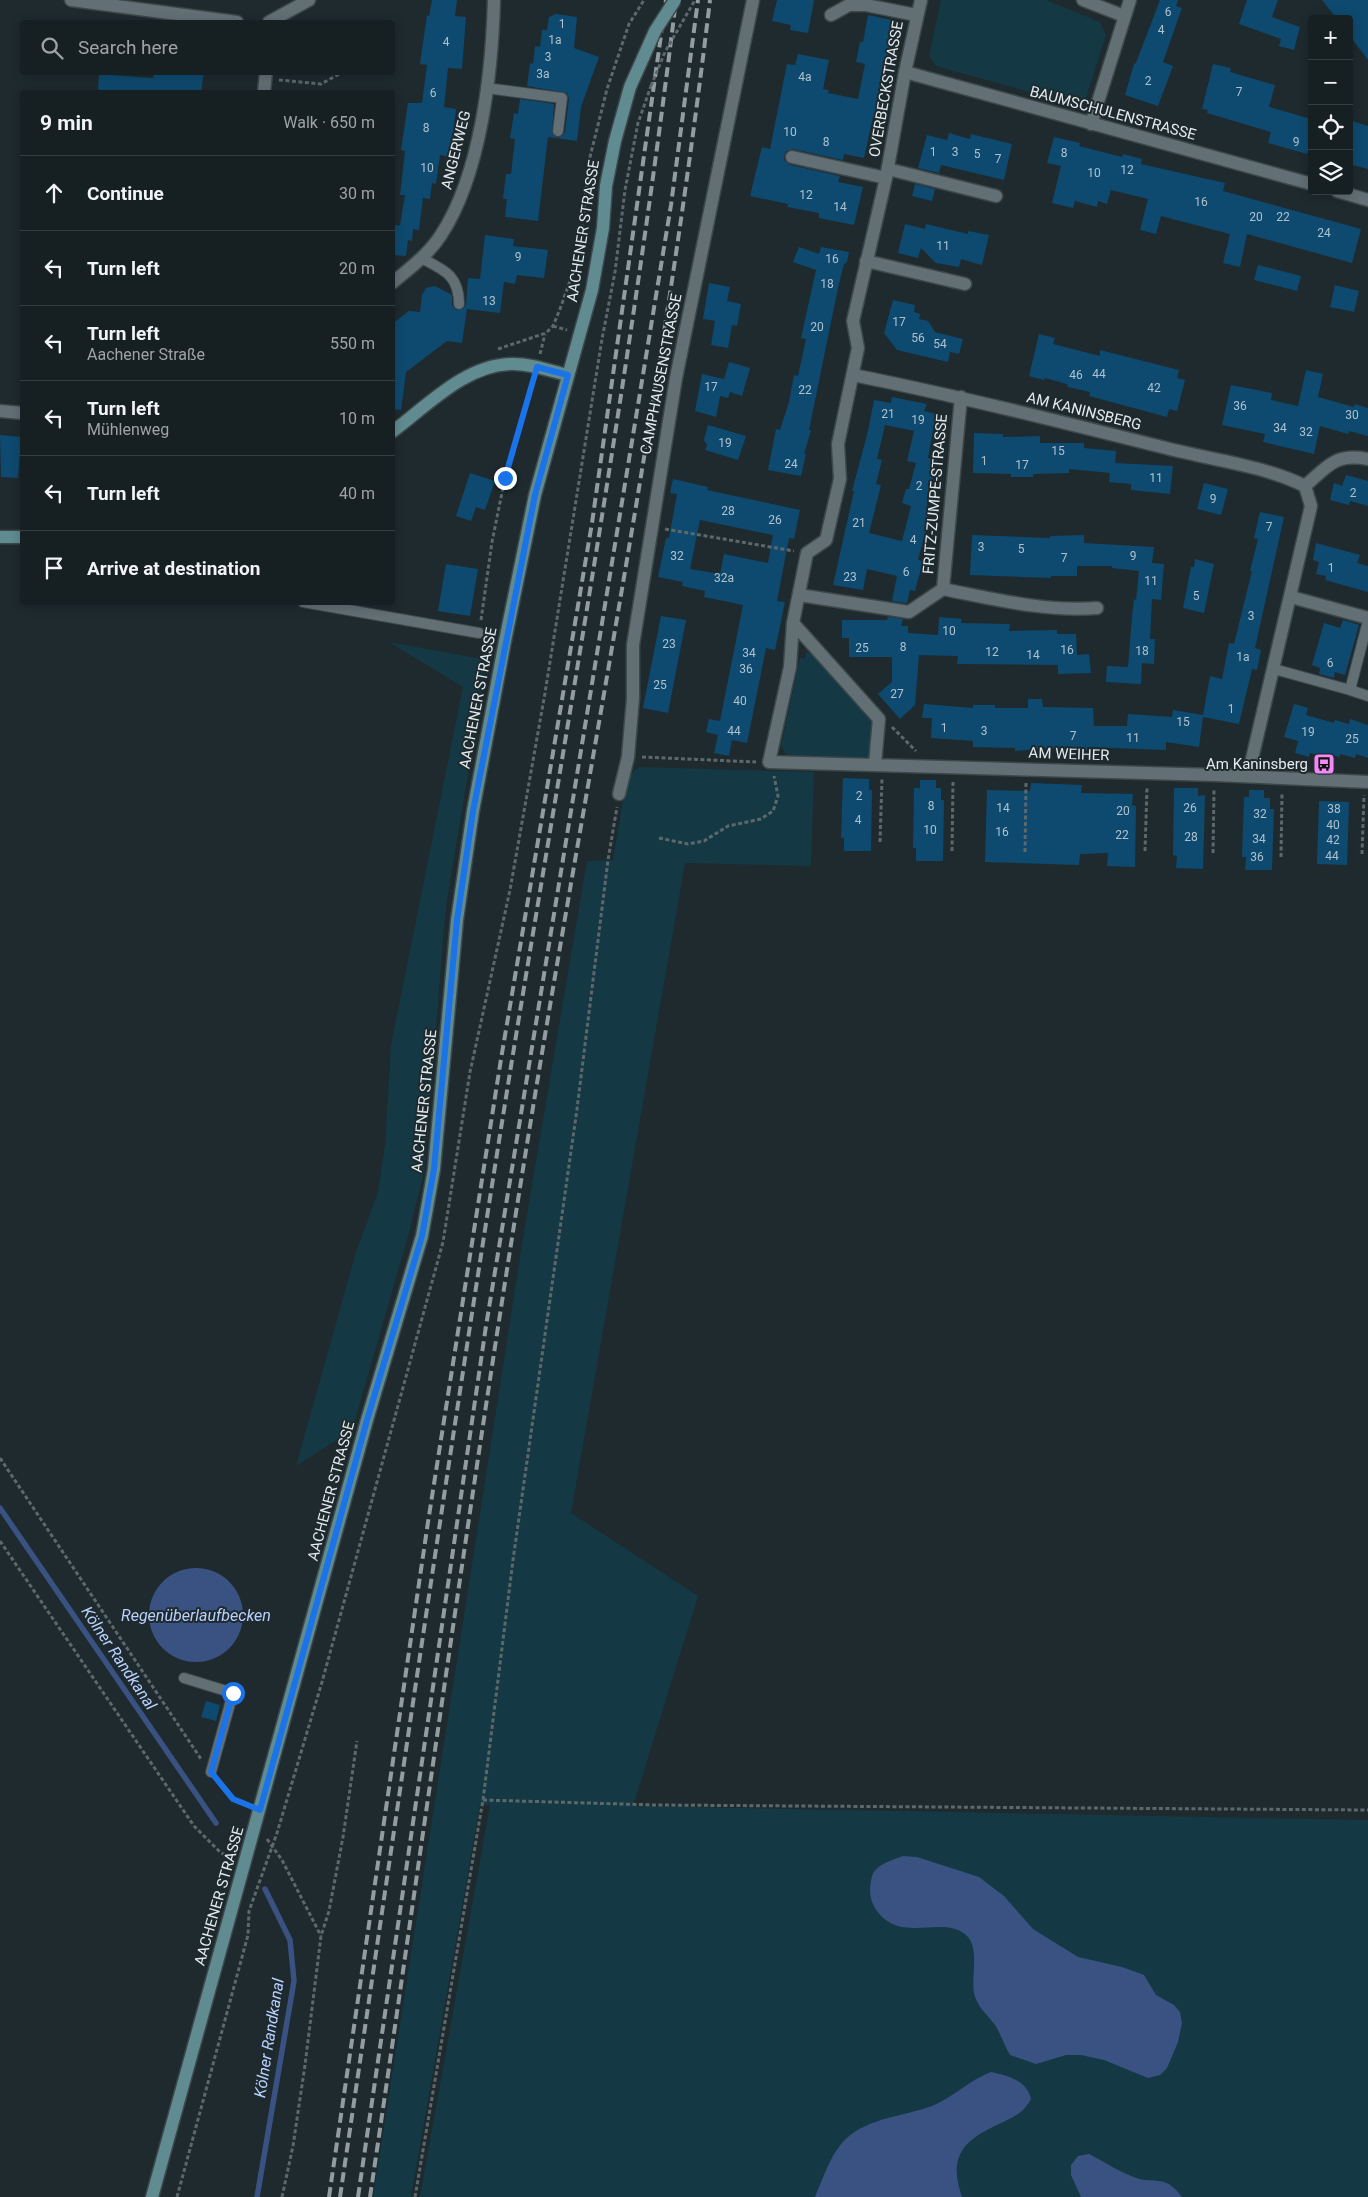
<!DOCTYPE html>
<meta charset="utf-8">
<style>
body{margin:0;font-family:Roboto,sans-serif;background:#232d2f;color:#f1f3f6}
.controls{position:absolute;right:15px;top:15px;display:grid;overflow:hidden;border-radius:5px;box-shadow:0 2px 12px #0003}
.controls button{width:45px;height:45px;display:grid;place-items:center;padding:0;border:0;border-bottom:1px solid #353e40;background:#162022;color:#f1f3f6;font:25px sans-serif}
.stop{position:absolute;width:15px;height:15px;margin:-11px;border:4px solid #1a73e8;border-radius:50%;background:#fff}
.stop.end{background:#1a73e8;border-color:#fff;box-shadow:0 1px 5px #0008}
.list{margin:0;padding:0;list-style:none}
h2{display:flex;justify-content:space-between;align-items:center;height:65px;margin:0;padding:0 20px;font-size:21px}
h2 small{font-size:16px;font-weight:400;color:#9ea3a5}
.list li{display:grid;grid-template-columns:32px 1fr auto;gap:15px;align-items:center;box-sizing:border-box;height:75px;padding:0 20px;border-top:1px solid #353e40}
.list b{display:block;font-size:19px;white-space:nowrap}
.list p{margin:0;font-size:16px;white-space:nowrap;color:#9ea3a5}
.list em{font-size:16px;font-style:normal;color:#9ea3a5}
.icon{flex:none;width:28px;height:28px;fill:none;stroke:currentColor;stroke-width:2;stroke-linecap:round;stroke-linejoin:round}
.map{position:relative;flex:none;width:1368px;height:2197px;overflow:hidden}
.search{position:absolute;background:#162022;box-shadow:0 2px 12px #0003;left:20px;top:20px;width:375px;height:55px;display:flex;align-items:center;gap:12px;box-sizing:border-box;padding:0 18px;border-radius:5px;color:#9ea3a5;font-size:19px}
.panel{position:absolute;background:#162022;box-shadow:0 2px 12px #0003;left:20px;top:90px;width:375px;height:515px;border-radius:5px}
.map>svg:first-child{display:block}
</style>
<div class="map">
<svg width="1368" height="2197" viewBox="0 0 1368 2197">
<rect width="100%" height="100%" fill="#1e2a2e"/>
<!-- green -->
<path fill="#143944" d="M941,0H1046L1100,22L1106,35L1083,107L936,66L929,56Z
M389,642L487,660L446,906L424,1172L407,1240L352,1430L296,1466L356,1252L378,1192L385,1145L391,1045L463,687Z
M806,652L815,656L871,718L870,759L790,758L786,755L781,746L800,658H805Z
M639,767L814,772L811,866L685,863L571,1513L698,1596L633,1806L1368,1820V2197H420L490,1805L480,1804L411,2197H373L525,1226L587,861L613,860L627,777Z"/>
<!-- water -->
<path fill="#395282" d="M149 1615a47 47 0 1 1 94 0a47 47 0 1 1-94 0Z
M903,1856L917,1857L979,1877L1004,1896L1033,1929L1078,1957L1122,1967L1144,1975L1156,1995L1174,2005L1180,2012L1182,2023L1178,2042L1167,2068L1160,2075L1148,2078L1104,2060L1081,2055H1066L1036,2064L1010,2055C1004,2045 1001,2034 995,2025C987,2014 977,2007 974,1993C971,1976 980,1947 966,1935C942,1914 899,1946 875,1908C869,1898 869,1888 872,1876C876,1864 893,1860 903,1856Z
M991,2072C1008,2076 1027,2080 1031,2099C1023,2115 1010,2118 995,2126C960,2142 949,2160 962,2197H815C834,2153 837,2132 888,2118C902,2114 918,2111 932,2106C954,2097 969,2080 991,2072Z
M1089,2154C1103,2161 1116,2170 1131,2176C1153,2186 1164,2172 1182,2197H1081L1071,2175V2165L1078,2156Z"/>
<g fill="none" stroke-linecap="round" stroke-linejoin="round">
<!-- stream -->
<path stroke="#395282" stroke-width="5.5" d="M0,1508L216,1823
M257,2197L294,1981L290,1940L265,1889"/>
</g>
<!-- building -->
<path fill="#0e4a6f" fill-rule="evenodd" d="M432,0H457L455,16L466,17L462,69L448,68L444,107L456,109L450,157L440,155L436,184L432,183L430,199L423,198L419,230L413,229L412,241L408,240L406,256L392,255V226L400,225L405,195H400L405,151L401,150L408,103H422L427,65L420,64L427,15L429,16Z
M777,0H814L808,33L790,30L791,25L772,21Z
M1160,0H1178L1176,6L1182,8L1163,62L1173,66L1158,106L1125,95L1134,64L1136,63Z
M1247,0H1278L1272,17L1300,27L1294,50L1279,46L1281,39L1239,24Z
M1322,0H1368V60L1349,35V19H1337Z
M556,14L577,17L574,48L599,57L581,107L577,141L548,137L538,221L505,217L507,199H503L506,174H511L515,139L510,138L514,113L518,114L520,99L554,104L552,133L558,138L563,135L565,132L569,99L567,93L527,86L530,63L533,64L535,46L540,47L542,30H547L549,17Z
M868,15L897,21L878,118L873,117L864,158L844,154L843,160L793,149L786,151L784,156V160L790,165L840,176L838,182L863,187L854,225L819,218V213L787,207L788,204L750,196L762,147L770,149L787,64L795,65L798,54L829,60L823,89L829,90L828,93L858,99L865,64L856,62L860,42H863Z
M1213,64L1231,68L1230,72L1275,85L1269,107L1311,119L1308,130L1312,131V137L1307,154L1268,143L1271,132L1207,113L1208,110L1202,109Z
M154,72H204L201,92H106L98,89L99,74L153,78Z
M1349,120L1368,126V169L1349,164Z
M949,133L970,139L971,134L1012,144L1004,180L941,165L939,173L918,168L927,135L947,140Z
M1054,137L1080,143L1079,146L1122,157L1123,154L1142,159L1141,164L1225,183L1223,191L1361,229L1352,263L1247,234L1240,267L1223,263L1230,234L1161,216L1156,234L1140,230L1148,199L1111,190L1107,204L1098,201L1097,207L1075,201L1073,208L1052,203L1061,166L1047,163Z
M915,184L935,189L932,201L912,196Z
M905,224L925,229L926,224L968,234V231L989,235L982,265L961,259L959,267L936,263L921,248L918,258L898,253Z
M485,235L514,239L513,246L548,250L544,278L517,275L515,284L504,282L500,313L467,309L462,343L447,341L406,372L401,410L392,409V324L409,311L420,312L422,295L426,288L435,286L452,295V305L456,310L463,309L466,304L468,278L480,279Z
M799,247L819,254L821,247L849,252L847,262L844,264L838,288L809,430H811L804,454H806L801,476L768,470L776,429L780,430L789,402L794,375L798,376L806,339L801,338L816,270L793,262Z
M1258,265L1301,276L1297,291L1254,280Z
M709,283L730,287L727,301L741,304L737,326L732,325L728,348L711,345L715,321L703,319Z
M1335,285L1359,291L1354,312L1330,307Z
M893,300L915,305L914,312L920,314L919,319L928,321L935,332L963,339L959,354L950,352L948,362L897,350L884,333Z
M1039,334L1055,338L1053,344L1100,356V350L1179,370L1177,378L1185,380L1177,411L1169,409L1167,417L1089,396L1090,392L1068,387L1067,384L1045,378L1044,380L1029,376Z
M729,362L750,368L742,396L730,392L728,398L720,396L716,417L695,411L702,374L724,379Z
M1306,370L1323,374L1318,397L1354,407L1355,404L1368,408V436L1349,431L1348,434L1320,426L1314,454L1263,442L1265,434L1222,425L1231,385L1272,393L1271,400L1298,406Z
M892,397L927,404L924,411L936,414L928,458L937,460L926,509L929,510L925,526H927L918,560L923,561L915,591L910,590L907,603L892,601L897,576L867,569L863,590L833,585L854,491H852L868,431L874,400L891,403ZM885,425L914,431L907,461L916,463L909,489H906L902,503L911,506L902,541L869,533L881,485L876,484L882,460L877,459Z
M708,425L746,436L738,460L705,450L707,445L704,440Z
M974,433L1003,434V437L1040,436V443H1084V448L1116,451L1115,463L1173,466L1170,494L1131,490V484L1109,482L1110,473L1069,469V473L1033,474V477H1011V474L973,473Z
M0,435L22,437V453H20L18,478L1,477Z
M470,473L495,481L485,510L476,507L471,521L456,516Z
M1346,475L1368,481V506L1350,501L1349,505L1330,500L1334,483L1342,486Z
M673,479L708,487L707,490L800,510L794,539L789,538L777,601L785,602L775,650L766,648L747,743L732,740L729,756L714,753L718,735L706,732L709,719L720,721L743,605L704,597L705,591L682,586L683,582L658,577L666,538H669L677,494L670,493ZM700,520L773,535L768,563L724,554L720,574L690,569Z
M1204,483L1228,489L1221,515L1197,509Z
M1260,512L1284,517L1255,648L1261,650L1257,670L1252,669L1239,724L1203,717L1199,747L1166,742V750L1087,747V750L1044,748L1015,751V748L973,747V741L931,738L932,718H922L924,704L973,708V705H995V708H1028V699H1042L1043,707L1093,708L1094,726H1127L1128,714L1172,717L1173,710L1203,715L1210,676L1222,679L1229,643L1234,644L1252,571H1250L1258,539L1254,538Z
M972,535L1050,538V536L1084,535V543L1154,547L1152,563L1164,564L1161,600L1152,599L1150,639H1155L1154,664L1142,663L1141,684L1106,682L1107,666L1128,667L1132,617L1134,599L1136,600L1139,571L1112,568V566H1077V576H1051V578L970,575Z
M1316,543L1360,555L1357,563L1368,566V592L1325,580L1326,576L1316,574L1319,562L1313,560Z
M1195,559L1214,564L1204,613L1183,608L1191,567H1194Z
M446,564L478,569L470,616L438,611Z
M661,616L686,620L668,713L643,708Z
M888,617L903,619L901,626H908V633L938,635L939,617L962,619L961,623L1010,624L1009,631L1057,630V634H1076L1077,655L1089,654L1091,673L1058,674V665L957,664L958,656L919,655L915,705L900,719L878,694L892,682V657H849V638H842V620H887Z
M1343,620L1359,625L1345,675L1335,672L1334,678L1319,674L1320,668L1312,665L1324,623L1340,628Z
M1294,704L1308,708L1306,715L1334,723L1335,720L1349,724L1350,719L1368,725V758L1356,754L1355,758L1340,754V757L1325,753L1324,757L1310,753L1309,757L1295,753L1298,741L1284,737Z
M843,778L869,779V790H872L871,851H844V838H841Z
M920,780H936V788H941V800H944L943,861H916V848H913L914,788H920Z
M1031,783L1082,785L1081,793L1133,794L1132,805L1136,806L1135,867L1107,866L1108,853L1080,854L1079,865L985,862L987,790L1030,791Z
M1174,788H1198V796L1205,795L1203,869L1176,868L1177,856L1173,855Z
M1249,790H1264V798H1270V809H1274L1272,870H1245L1246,857H1242L1244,797H1249Z
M1319,801L1349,802L1347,865L1317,864Z
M206,1701L220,1705L216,1721L201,1717Z"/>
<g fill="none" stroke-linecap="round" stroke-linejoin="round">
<!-- lane casing -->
<g stroke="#3d474a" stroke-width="12">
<path id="lane" d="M486,88L562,98L558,131
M421,258C444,270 459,275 459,304
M303,602L479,633
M1368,621L1350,690L1368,696
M1274,669L1350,690
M184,1678L233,1693L211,1772"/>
</g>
<!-- street casing -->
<g stroke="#3d474a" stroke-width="15">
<path id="street" d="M71,0L237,22
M921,0L905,72L886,178L853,321L858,348L838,444L840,479L826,540L807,553L793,623L790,667L769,762L1215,775L1368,782
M1083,0L1124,16
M831,15L849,5H866L916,15
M269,22L309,0
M905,72L1312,184
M264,92L266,72
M1091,124L1130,0
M792,157L886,178
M888,169L996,196
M1337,191L1368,200
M866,261L965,284
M392,283C409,269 429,254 441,235C481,174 492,72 494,0
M853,375C958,396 1062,422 1166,448C1212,460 1262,465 1305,486L1311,506L1248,776
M961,397L943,589C994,599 1045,612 1097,608
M0,411L22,413
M1305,486C1328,466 1335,453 1368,459
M799,595L909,612L943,589
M1291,597L1368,618
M793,623L879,719L875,764
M619,794L628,757L633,698V645L676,378L753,0"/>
</g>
<!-- secondary casing -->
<g stroke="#3d474a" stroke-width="15">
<path id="secondary" d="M392,432C427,406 465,365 511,364C530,363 550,371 568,375
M0,537H22
M152,2197L367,1420L422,1236L434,1169L457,920L473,811L505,641L535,495L592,290L603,228L606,186L615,141L630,87L643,58"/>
</g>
<!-- path -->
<path stroke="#5d686b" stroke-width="3" stroke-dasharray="4 2.5" stroke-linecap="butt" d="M279,80L321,84L343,72
M553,326L567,330
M498,349L546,333L553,326L560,309L575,267L582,229L589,161L607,89L629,24L644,0
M540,354L545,334
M665,529L794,551
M481,620L492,542L505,478L533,380
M892,727L916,751
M642,757L756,762
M659,838L688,844L704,841L728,826L761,819L773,811L778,796L774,776
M880,842L882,778
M952,851L953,782
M1145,851L1147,787
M1025,852L1026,782
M1213,853L1214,789
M1362,854L1364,795
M1281,857L1282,792
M0,1458L201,1759
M0,1541L194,1826L221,1853L232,1857
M219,1781L233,1799L246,1804
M483,1800L656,1805L1368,1810
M267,1839L282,1860L321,1936
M177,2197L248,1935L249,1911L277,1833L322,1682L443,1242L470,1072L510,890L545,693L602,339L615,272L625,190L638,123L651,86
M282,2197L293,2146L305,2065L321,1936L329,1911L343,1837L357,1741
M415,2197L483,1800L513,1560L577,1109L608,860L617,807"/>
<!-- lane -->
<use href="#lane" stroke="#626f74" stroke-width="10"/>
<!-- street -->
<use href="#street" stroke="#626f74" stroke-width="12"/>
<!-- secondary -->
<use href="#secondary" stroke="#608c91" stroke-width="12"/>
<!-- rail -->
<path stroke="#939c9f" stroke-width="4" stroke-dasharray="10 5" stroke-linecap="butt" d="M329,2197L428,1522L501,1059L592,523L666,0
M340,2197C396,1818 451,1438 512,1060C570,707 633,355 676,0
M358,2197L486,1326L671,205L698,0
M370,2197C426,1818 478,1437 541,1059C600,707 668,355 710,0"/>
<!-- secondary-bridge casing -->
<g stroke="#3d474a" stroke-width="15" stroke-linecap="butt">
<path id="secondary-bridge" d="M643,58L655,31L675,0"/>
</g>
<!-- path-bridge -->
<path stroke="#5d686b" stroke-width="3" stroke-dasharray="4 2.5" stroke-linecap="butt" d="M651,86L665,52L695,0"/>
<!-- secondary-bridge -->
<use href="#secondary-bridge" stroke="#608c91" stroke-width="12"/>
</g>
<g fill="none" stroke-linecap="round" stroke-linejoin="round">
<!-- route -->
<path stroke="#1a73e8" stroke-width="6" d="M233,1693L211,1772L233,1799L260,1810L367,1420L422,1236L434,1169L457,920L473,811L535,495L568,375L537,367L505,478"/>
</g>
<!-- icons -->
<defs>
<g id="bus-square" transform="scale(1.125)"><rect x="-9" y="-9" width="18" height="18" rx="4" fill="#f18af4" stroke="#1e2a2e"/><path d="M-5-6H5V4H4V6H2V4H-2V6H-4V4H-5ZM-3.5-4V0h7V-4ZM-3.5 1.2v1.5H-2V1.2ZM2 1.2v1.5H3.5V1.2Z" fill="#111"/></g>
</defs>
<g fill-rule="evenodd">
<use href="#bus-square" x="1324" y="764"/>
</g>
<g text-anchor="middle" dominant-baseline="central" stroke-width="4" stroke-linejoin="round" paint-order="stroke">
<!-- number labels -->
<g font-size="12" fill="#aec2ce">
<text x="1168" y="12">6</text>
<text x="562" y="24">1</text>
<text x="1161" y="30">4</text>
<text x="555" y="40">1a</text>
<text x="446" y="42">4</text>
<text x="548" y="57">3</text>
<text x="543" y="74">3a</text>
<text x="805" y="77">4a</text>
<text x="1148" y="81">2</text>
<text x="1239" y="92">7</text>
<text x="433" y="93">6</text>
<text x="426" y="128">8</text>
<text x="790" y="132">10</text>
<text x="826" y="142">8</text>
<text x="1296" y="142">9</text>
<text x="933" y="152">1</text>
<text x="955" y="152">3</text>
<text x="1064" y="153">8</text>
<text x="977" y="154">5</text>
<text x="998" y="159">7</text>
<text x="427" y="168">10</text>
<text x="1127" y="170">12</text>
<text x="1094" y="173">10</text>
<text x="806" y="195">12</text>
<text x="1201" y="202">16</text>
<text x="840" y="207">14</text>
<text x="1256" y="217">20</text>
<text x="1283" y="217">22</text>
<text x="1324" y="233">24</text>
<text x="943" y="246">11</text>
<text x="518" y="257">9</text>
<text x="832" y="259">16</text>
<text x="827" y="284">18</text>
<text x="489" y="301">13</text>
<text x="899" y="322">17</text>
<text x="817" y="327">20</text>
<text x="918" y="338">56</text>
<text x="940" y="344">54</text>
<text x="1099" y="374">44</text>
<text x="1076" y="375">46</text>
<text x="711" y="387">17</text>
<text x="1154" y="388">42</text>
<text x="805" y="390">22</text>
<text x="1240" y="406">36</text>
<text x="888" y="414">21</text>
<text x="1352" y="415">30</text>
<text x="918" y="420">19</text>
<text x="1280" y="428">34</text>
<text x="1306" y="432">32</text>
<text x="725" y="443">19</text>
<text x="1058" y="451">15</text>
<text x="984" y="461">1</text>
<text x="791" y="464">24</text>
<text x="1022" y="465">17</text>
<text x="1156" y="478">11</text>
<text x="919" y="486">2</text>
<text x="1353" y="493">2</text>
<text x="1213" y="499">9</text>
<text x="728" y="511">28</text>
<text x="775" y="520">26</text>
<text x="859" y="523">21</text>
<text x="1269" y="527">7</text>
<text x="913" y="540">4</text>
<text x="981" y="547">3</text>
<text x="1021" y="549">5</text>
<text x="677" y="556">32</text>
<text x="1133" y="556">9</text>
<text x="1064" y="558">7</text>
<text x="1331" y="568">1</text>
<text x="906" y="572">6</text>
<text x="850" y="577">23</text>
<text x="724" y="578">32a</text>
<text x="1151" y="581">11</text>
<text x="1196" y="596">5</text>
<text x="1251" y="616">3</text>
<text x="949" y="631">10</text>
<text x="669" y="644">23</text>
<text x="903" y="647">8</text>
<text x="862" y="648">25</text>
<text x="1067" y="650">16</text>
<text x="1142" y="651">18</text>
<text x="992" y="652">12</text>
<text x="749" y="653">34</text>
<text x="1033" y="655">14</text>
<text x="1243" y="657">1a</text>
<text x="1330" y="663">6</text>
<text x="746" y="669">36</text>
<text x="660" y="685">25</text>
<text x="897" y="694">27</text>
<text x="740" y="701">40</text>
<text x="1231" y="709">1</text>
<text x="1183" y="722">15</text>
<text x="944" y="728">1</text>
<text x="734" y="731">44</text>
<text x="984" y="731">3</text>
<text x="1308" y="732">19</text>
<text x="1073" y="736">7</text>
<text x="1133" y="738">11</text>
<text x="1352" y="739">25</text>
<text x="859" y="796">2</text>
<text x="931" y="806">8</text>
<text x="1003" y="808">14</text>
<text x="1190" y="808">26</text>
<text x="1334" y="809">38</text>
<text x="1123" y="811">20</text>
<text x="1260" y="814">32</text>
<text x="858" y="820">4</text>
<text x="1333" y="825">40</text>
<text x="930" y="830">10</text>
<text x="1002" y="832">16</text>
<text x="1122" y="835">22</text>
<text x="1191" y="837">28</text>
<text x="1259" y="839">34</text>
<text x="1333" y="840">42</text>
<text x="1332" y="856">44</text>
<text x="1257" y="857">36</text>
</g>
<!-- street labels -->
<g font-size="15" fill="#e3eaed" stroke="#1e2a2e">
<text transform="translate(886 89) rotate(-80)">OVERBECKSTRASSE</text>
<text transform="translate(1113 113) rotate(15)">BAUMSCHULENSTRASSE</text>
<text transform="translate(456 150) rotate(-76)">ANGERWEG</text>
<text transform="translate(583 231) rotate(-81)">AACHENER STRASSE</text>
<text transform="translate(661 374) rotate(-79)">CAMPHAUSENSTRASSE</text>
<text transform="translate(1084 411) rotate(14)">AM KANINSBERG</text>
<text transform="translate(935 494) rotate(-85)">FRITZ-ZUMPE-STRASSE</text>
<text transform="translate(478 698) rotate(-79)">AACHENER STRASSE</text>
<text transform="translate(1069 754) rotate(2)">AM WEIHER</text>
<text transform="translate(424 1101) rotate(-84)">AACHENER STRASSE</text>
<text transform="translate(331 1491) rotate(-75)">AACHENER STRASSE</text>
<text transform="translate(219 1896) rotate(-74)">AACHENER STRASSE</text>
</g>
<!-- poi labels -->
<g font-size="15" fill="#e3eaed" stroke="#1e2a2e" text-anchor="end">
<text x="1308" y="764">Am Kaninsberg</text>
</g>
<!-- water labels -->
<g font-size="16" font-style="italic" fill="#b9d1ff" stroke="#1e2a2e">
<text x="196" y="1615">Regenüberlaufbecken</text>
<text transform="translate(119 1658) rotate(56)">Kölner Randkanal</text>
<text transform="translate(269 2038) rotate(-81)">Kölner Randkanal</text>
</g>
</g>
</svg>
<div class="controls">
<button>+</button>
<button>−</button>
<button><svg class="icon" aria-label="locate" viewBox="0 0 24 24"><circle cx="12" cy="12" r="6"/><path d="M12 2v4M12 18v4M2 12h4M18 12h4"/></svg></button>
<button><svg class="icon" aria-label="layers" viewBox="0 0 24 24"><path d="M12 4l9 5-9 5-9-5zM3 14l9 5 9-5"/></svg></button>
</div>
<div class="stop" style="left:233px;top:1693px"></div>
<div class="stop end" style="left:505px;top:478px"></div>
<div class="search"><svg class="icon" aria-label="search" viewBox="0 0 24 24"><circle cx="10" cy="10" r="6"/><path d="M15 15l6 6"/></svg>Search here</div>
<section class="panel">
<h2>9 min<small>Walk · 650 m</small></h2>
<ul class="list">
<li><svg class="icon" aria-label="ahead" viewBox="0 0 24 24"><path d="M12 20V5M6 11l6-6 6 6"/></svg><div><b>Continue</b></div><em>30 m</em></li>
<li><svg class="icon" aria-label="left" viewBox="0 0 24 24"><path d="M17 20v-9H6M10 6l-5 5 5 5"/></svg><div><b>Turn left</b></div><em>20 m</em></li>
<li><svg class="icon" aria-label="left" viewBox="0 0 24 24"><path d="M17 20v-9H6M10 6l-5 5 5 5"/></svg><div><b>Turn left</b><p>Aachener Straße</p></div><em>550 m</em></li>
<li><svg class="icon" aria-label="left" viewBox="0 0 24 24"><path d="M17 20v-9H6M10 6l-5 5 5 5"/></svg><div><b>Turn left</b><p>Mühlenweg</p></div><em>10 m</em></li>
<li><svg class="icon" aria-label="left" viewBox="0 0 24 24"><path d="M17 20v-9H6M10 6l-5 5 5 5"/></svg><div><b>Turn left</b></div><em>40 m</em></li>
<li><svg class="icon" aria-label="arrive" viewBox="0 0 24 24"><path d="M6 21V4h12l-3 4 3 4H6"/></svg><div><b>Arrive at destination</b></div></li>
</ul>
</section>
</div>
